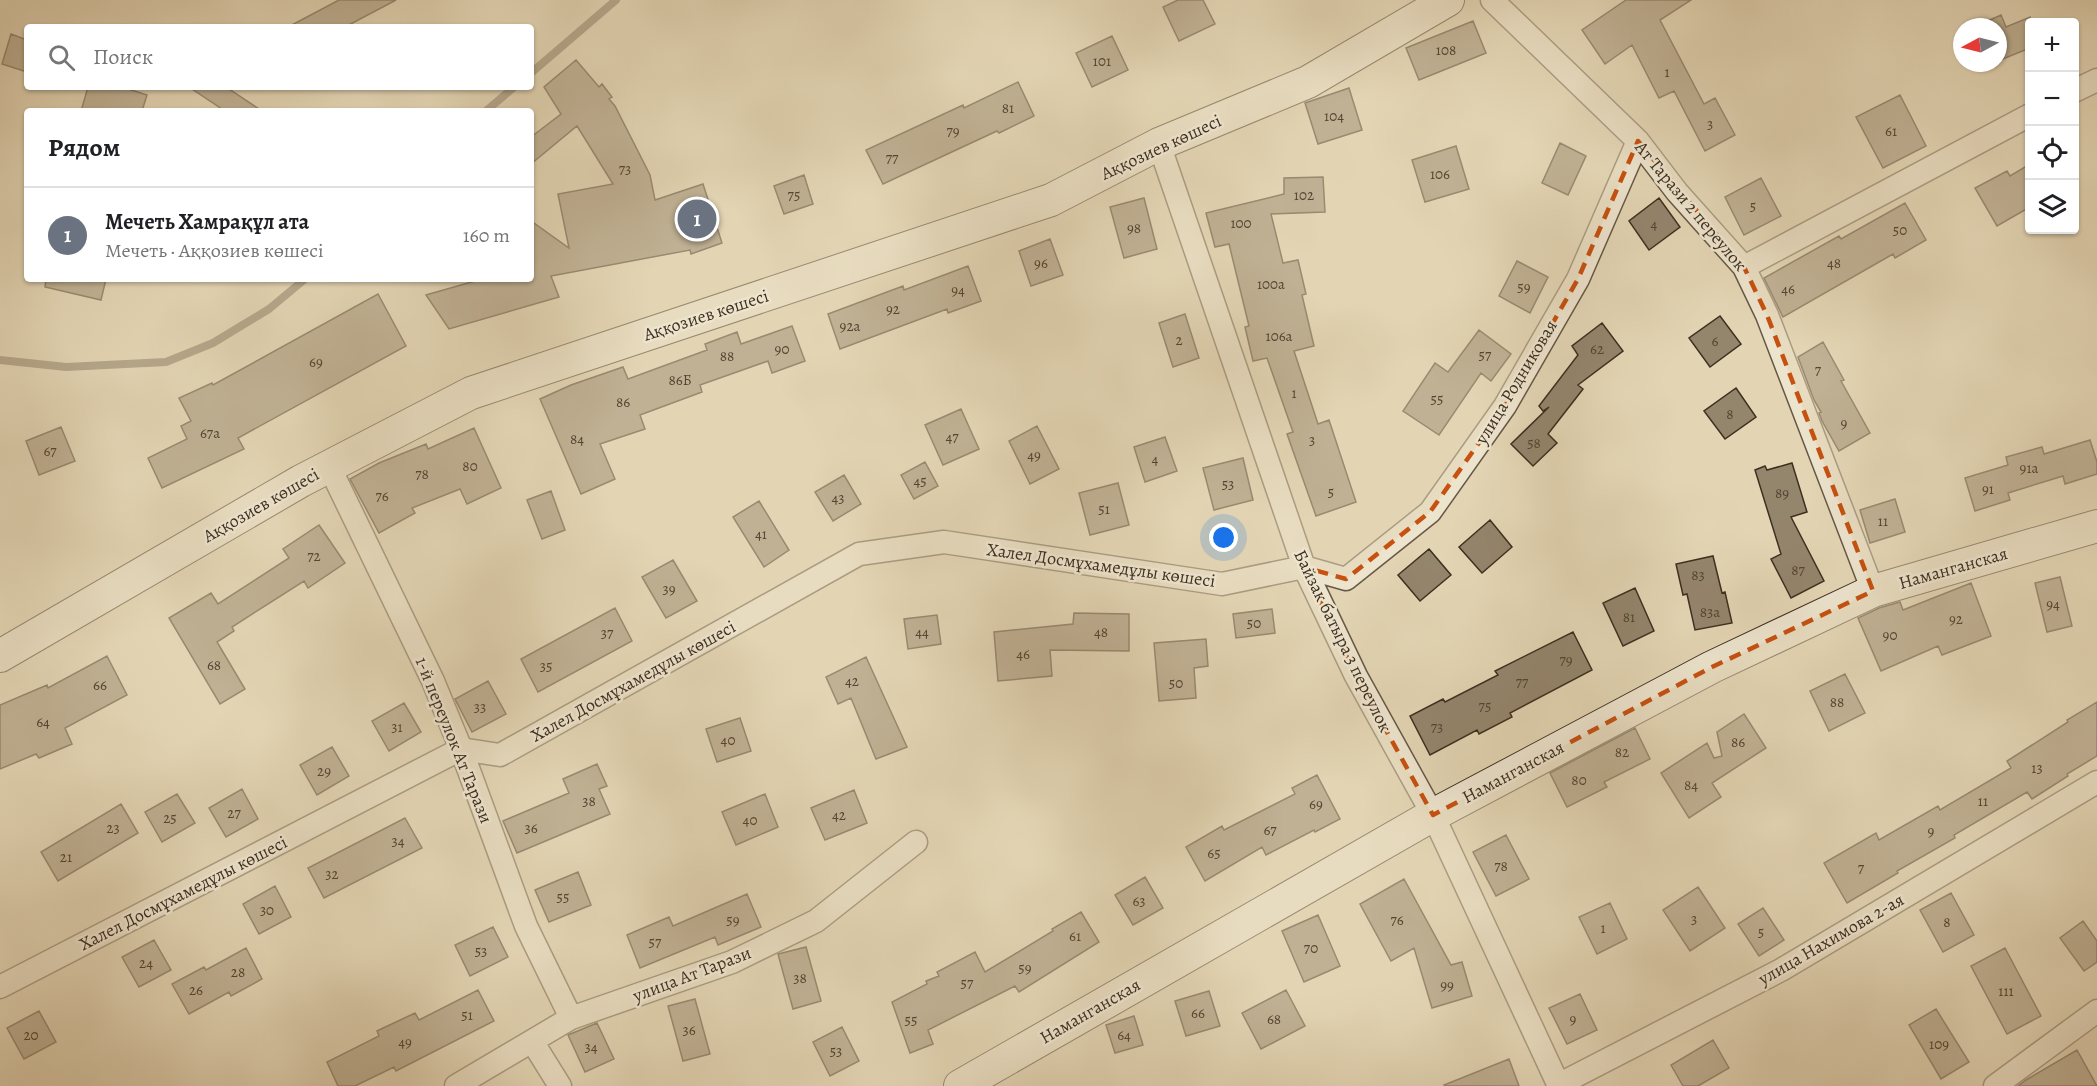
<!DOCTYPE html>
<html lang="ru">
<meta charset="utf-8">
<style>
body{margin:0;font-family:Alegreya,serif;background:#f6f6f6;color:#202124}
.controls{position:absolute;right:18px;top:18px;display:grid;overflow:hidden;border-radius:6px;box-shadow:0 2px 4px #0004}
.controls button{width:54px;height:54px;display:grid;place-items:center;padding:0;border:0;border-bottom:2px solid #e0e0e0;background:#fff;color:#202124;font:30px sans-serif}
.compass{position:absolute;left:1953px;top:18px;width:54px;height:54px;border-radius:50%;background:#fff;box-shadow:0 2px 4px #0004;rotate:263deg}
.you{position:absolute;left:1224px;top:538px;width:21px;height:21px;margin:-15px;border:4px solid #fff;border-radius:50%;background:#1a73e8;box-shadow:0 0 0 9px #1a73e833}
.badge{display:grid;place-items:center;width:39px;height:39px;border-radius:50%;background:#b45309;color:#fff;font-size:20px;font-weight:700}
.pin{position:absolute;translate:-50% -50%;border:3px solid #fff;box-shadow:0 2px 6px #0006}
.list{margin:0;padding:0;list-style:none}
h2{display:flex;justify-content:space-between;align-items:center;height:78px;margin:0;padding:0 24px;font-size:26px}
h2 small{font-size:20px;font-weight:400;color:#757577}
.list li{display:grid;grid-template-columns:39px 1fr auto;gap:18px;align-items:center;box-sizing:border-box;height:96px;padding:0 24px;border-top:2px solid #e0e0e0}
.list b{display:block;font-size:22px;white-space:nowrap}
.list p{margin:0;font-size:20px;white-space:nowrap;color:#757577}
.list em{font-size:20px;font-style:normal;color:#757577}
.icon{flex:none;width:33px;height:33px;fill:none;stroke:currentColor;stroke-width:2;stroke-linecap:round;stroke-linejoin:round}
.map{position:relative;flex:none;width:2097px;height:1086px;overflow:hidden}
.search{position:absolute;background:#fff;box-shadow:0 2px 4px #0004;left:24px;top:24px;width:510px;height:66px;display:flex;align-items:center;gap:15px;box-sizing:border-box;padding:0 21px;border-radius:6px;color:#757577;font-size:22px}
.panel{position:absolute;background:#fff;box-shadow:0 2px 4px #0004;left:24px;top:108px;width:510px;height:174px;border-radius:6px}
.map>svg:first-child{display:block}
</style>
<div class="map">
<svg width="2097" height="1086" viewBox="0 0 2097 1086">
<rect width="100%" height="100%" fill="#e3d5b4"/>
<filter id="stains"><feTurbulence type="fractalNoise" baseFrequency=".00333" numOctaves="4"/><feColorMatrix values="0 0 0 0 .2 0 0 0 0 .09 0 0 0 0 .02 0 0 0 .5 -.17"/></filter>
<radialGradient id="worn" r=".72"><stop offset=".6" stop-color="#630" stop-opacity="0"/><stop offset="1" stop-color="#630" stop-opacity=".3"/></radialGradient>
<g fill="none" stroke-linecap="round" stroke-linejoin="round">
<!-- stream -->
<path stroke="#7f715b" stroke-width="8" d="M531,73L616,0
M486,111L514,87
M0,360L66,367L166,362L213,343L269,309L305,279"/>
</g>
<!-- building -->
<path fill="#94856d" stroke="#3e2f20" stroke-width="1.5" d="M339,0H396L345,27H288Z
M1178,0H1203L1215,24L1179,41L1163,7Z
M1626,0H1691L1660,20L1704,104L1715,98L1735,135L1705,151L1674,91L1659,98L1632,45L1605,64L1582,30Z
M2001,15L2006,27L2030,17V48L1998,61V27H1974Z
M1473,21L1486,53L1419,80L1406,48Z
M11,34L27,40V72L2,64Z
M1112,36L1128,70L1092,87L1076,53Z
M576,60L599,87L602,84L612,97L609,99L615,106L650,175L655,200L703,184L722,243L691,254L690,250L551,276L559,297L449,329L426,295L482,279H531V221L569,248L558,194L613,184L577,126L531,164V137L561,114L544,87Z
M1018,82L1034,116L999,133L997,131L883,184L866,150L963,105L964,108Z
M88,87H122L147,95L142,111H81Z
M189,87H226L262,111H225Z
M1349,88L1362,130L1318,144L1305,103Z
M1900,95L1926,146L1883,168L1856,117Z
M1560,143L1586,156L1568,195L1542,183Z
M1456,146L1469,189L1425,202L1412,160Z
M2030,164V207L1997,226L1975,188L2007,171L2010,176Z
M804,175L813,204L784,214L774,186Z
M1323,177L1325,212L1271,214L1283,263L1298,260L1306,294L1302,295L1314,346L1294,351L1318,424L1329,420L1356,502L1316,516L1287,434L1293,432L1267,358L1253,361L1245,327L1249,326L1229,244L1215,247L1206,213L1284,194V178Z
M1761,178L1781,216L1744,235L1725,197Z
M1144,198L1157,249L1124,258L1110,207Z
M1659,198L1680,227L1649,250L1629,221Z
M1905,203L1926,240L1895,258L1893,254L1783,317L1764,278L1839,236L1841,239Z
M1050,239L1063,275L1031,286L1019,251Z
M1517,261L1548,277L1530,313L1499,296Z
M968,266L981,301L948,313L947,309L840,349L828,314L903,286L904,290Z
M46,279H106L101,300L45,287Z
M378,294L406,346L238,438L244,449L162,488L148,458L187,439L181,426L191,421L179,398L212,383L213,385Z
M1185,314L1199,358L1173,367L1159,323Z
M1720,316L1741,344L1710,367L1689,338Z
M1602,323L1623,351L1578,385L1583,389L1548,434L1557,443L1533,466L1511,444L1549,407L1543,411L1539,406L1578,355L1572,346Z
M792,326L805,361L772,373L768,361L700,385L702,392L640,415L645,429L600,444L615,479L581,494L540,399L571,385L623,367L628,379L707,350L705,344L737,332L741,344Z
M1479,330L1511,354L1491,381L1481,373L1439,435L1403,411L1435,363L1448,372Z
M1823,342L1844,380L1841,381L1870,433L1839,451L1822,421L1819,413L1821,412L1814,400L1798,357Z
M1736,388L1756,417L1725,439L1704,411Z
M961,409L979,449L943,465L925,425Z
M1037,426L1059,469L1030,484L1009,441Z
M61,427L75,461L39,475L26,441Z
M474,428L501,488L467,504L460,489L412,508L415,513L379,533L350,479L379,463L426,444L428,449Z
M1165,437L1177,471L1145,482L1134,447Z
M2090,440L2097,462V474L2065,484L2063,476L2008,493L2010,500L1975,511L1965,478L2008,465L2006,457L2042,447L2044,454Z
M1243,458L1253,500L1214,510L1203,468Z
M925,462L938,486L914,499L901,475Z
M1792,463L1807,512L1791,517L1824,581L1791,598L1771,559L1781,554L1755,470L1765,466L1767,470Z
M844,475L861,504L833,521L815,492Z
M1118,483L1129,525L1090,535L1079,493Z
M551,491L565,530L542,539L527,500Z
M1895,499L1905,532L1870,543L1860,510Z
M759,501L789,550L764,567L733,517Z
M1490,520L1512,547L1482,573L1459,547Z
M319,525L345,563L308,588L304,581L232,627L234,631L217,642L245,689L220,704L169,618L211,593L218,604L289,558L283,549Z
M1429,549L1451,575L1420,601L1398,575Z
M1713,556L1722,593L1725,592L1732,623L1695,630L1687,594L1683,595L1676,564Z
M673,560L697,601L666,618L642,577Z
M2060,577L2072,626L2047,632L2035,583Z
M1971,583L1991,636L1942,655L1938,646L1881,671L1858,618L1879,608L1900,602L1903,610Z
M1635,588L1654,631L1623,646L1603,603Z
M615,608L632,641L538,692L521,659Z
M1272,609L1275,633L1236,638L1233,614Z
M1074,613L1129,614V651L1050,650L1052,676L998,681L994,632L1073,624Z
M937,615L941,644L908,649L904,619Z
M1573,632L1592,670L1510,713L1512,717L1479,734L1477,730L1430,755L1410,716L1443,699L1445,702L1498,675L1495,671Z
M1206,639L1208,666L1194,668L1196,698L1159,701L1154,643Z
M107,656L127,695L65,728L72,744L39,758L36,754L0,769V705L47,685L48,688Z
M866,657L907,747L876,759L851,698L838,704L826,677Z
M1845,674L1865,713L1829,731L1810,691Z
M488,681L506,714L472,732L455,699Z
M2097,702V756L2067,774L2068,776L2032,799L2027,792L1954,835L1955,838L1897,871L1898,873L1847,903L1824,863L1876,833L1879,840L1938,806L1940,810L2011,768L2007,761L2068,722L2067,720Z
M404,703L421,732L389,751L372,721Z
M1744,714L1766,748L1712,783L1721,797L1689,818L1661,773L1707,743L1714,758L1722,756L1717,732Z
M740,718L751,751L717,762L706,729Z
M1635,728L1650,759L1604,782L1607,787L1567,807L1550,773Z
M332,747L349,776L317,795L300,765Z
M597,764L607,786L599,789L610,814L517,853L503,821L569,793L563,779Z
M1317,775L1340,819L1315,832L1314,830L1266,855L1262,847L1205,881L1186,847L1222,826L1224,830L1295,794L1292,788Z
M242,789L258,819L226,837L209,808Z
M854,790L867,823L825,840L811,808Z
M177,794L195,823L162,842L145,812Z
M765,794L778,827L736,845L722,812Z
M121,804L138,833L58,881L41,852Z
M405,818L422,848L324,898L308,868Z
M1506,835L1529,879L1496,896L1473,852Z
M578,872L591,905L549,922L535,890Z
M1145,877L1163,908L1133,925L1115,895Z
M1404,879L1451,965L1462,962L1472,996L1432,1008L1414,948L1391,961L1360,904Z
M275,886L291,917L259,934L243,904Z
M1698,887L1725,928L1690,951L1663,910Z
M1951,893L1974,935L1943,952L1920,910Z
M747,894L761,927L718,945L715,937L640,968L627,935L669,917L673,926Z
M1610,903L1627,939L1597,954L1579,917Z
M1763,908L1784,940L1759,956L1738,924Z
M1081,912L1099,942L1019,992L1015,986L928,1030L933,1044L910,1053L892,1002L927,984L926,981L939,976L937,972L975,952L985,972L1053,931L1052,929Z
M1318,915L1340,966L1304,982L1282,931Z
M2083,921L2097,941V962L2084,971L2060,938Z
M493,927L508,957L470,976L455,945Z
M154,940L171,970L139,987L122,957Z
M806,947L821,1001L793,1009L778,954Z
M246,948L262,979L231,996L229,992L189,1014L172,984L204,967L206,970Z
M2005,948L2041,1016L2007,1034L1971,966Z
M478,990L494,1021L396,1071L394,1067L355,1086H338L327,1062L379,1036L377,1031L415,1013L419,1020Z
M1286,990L1305,1026L1261,1049L1242,1013Z
M1209,991L1220,1026L1186,1036L1175,1001Z
M1580,994L1597,1030L1567,1044L1549,1008Z
M695,999L710,1054L683,1061L668,1006Z
M1936,1009L1969,1062L1941,1079L1909,1025Z
M39,1011L56,1042L24,1059L7,1028Z
M1134,1016L1143,1045L1115,1053L1106,1025Z
M597,1023L614,1059L585,1072L568,1035Z
M842,1027L859,1061L830,1076L813,1042Z
M1713,1040L1729,1068L1698,1086H1683L1671,1065Z
M2077,1050L2097,1086H2018L2026,1080Z
M1509,1059L1519,1086H1445L1444,1085Z"/>
<g fill="none" stroke-linecap="round" stroke-linejoin="round">
<!-- street casing -->
<g stroke="#675845" stroke-width="25">
<path id="street" d="M1492,0L1638,141L1677,192L1744,267L1767,315L1873,591
M2074,91L2097,80
M1159,144L1304,567L1356,676L1433,815L1559,1086
M1744,267L2030,115
M329,466L433,681L461,749L526,926L571,1018
M0,987L461,749L500,755L859,554L944,542L1222,584L1304,567L1346,579L1430,512L1505,406L1578,279L1638,141
M532,1041L560,1086
M1558,1085L1781,970L2097,782
M456,1086L571,1018L732,962L816,921L916,842
M1995,1086L2097,1011"/>
</g>
<!-- secondary casing -->
<g stroke="#3e2f20" stroke-width="34">
<path id="secondary" d="M0,656L301,481L471,393L1051,200L1159,144L1308,82L1448,0
M960,1086L1433,815L1712,667L1873,591L2097,526"/>
</g>
<!-- street -->
<use href="#street" stroke="#ede4ce" stroke-width="22"/>
<!-- secondary -->
<use href="#secondary" stroke="#ede4ce" stroke-width="32"/>
</g>
<!-- marked area -->
<path d="M0 0H2097V1086H0ZM1638,141L1744,267L1767,315L1873,591L1712,667L1433,815L1356,676L1304,567L1346,579L1430,512L1505,406L1578,279Z" fill="#e3d5b4" fill-opacity=".55" fill-rule="evenodd"/>
<path fill="none" stroke="#c65110" stroke-width="4.5" stroke-dasharray="12 8" stroke-linejoin="round" d="M1638,141L1744,267L1767,315L1873,591L1712,667L1433,815L1356,676L1304,567L1346,579L1430,512L1505,406L1578,279Z"/>
<g text-anchor="middle" dominant-baseline="central" stroke-width="5" stroke-linejoin="round" paint-order="stroke">
<!-- number labels -->
<g font-size="15" fill="#544433">
<text x="1446" y="50">108</text>
<text x="1102" y="61">101</text>
<text x="1667" y="72">1</text>
<text x="1008" y="108">81</text>
<text x="1334" y="116">104</text>
<text x="1710" y="124">3</text>
<text x="953" y="131">79</text>
<text x="1891" y="131">61</text>
<text x="892" y="158">77</text>
<text x="625" y="169">73</text>
<text x="1440" y="174">106</text>
<text x="794" y="195">75</text>
<text x="1304" y="195">102</text>
<text x="1753" y="206">5</text>
<text x="1241" y="223">100</text>
<text x="1654" y="224">4</text>
<text x="1134" y="228">98</text>
<text x="1900" y="230">50</text>
<text x="1041" y="263">96</text>
<text x="1834" y="263">48</text>
<text x="1271" y="284">100а</text>
<text x="1524" y="287">59</text>
<text x="1788" y="289">46</text>
<text x="958" y="290">94</text>
<text x="893" y="309">92</text>
<text x="850" y="326">92а</text>
<text x="1279" y="336">106а</text>
<text x="1179" y="340">2</text>
<text x="1715" y="341">6</text>
<text x="782" y="349">90</text>
<text x="1597" y="349">62</text>
<text x="1485" y="355">57</text>
<text x="727" y="356">88</text>
<text x="316" y="362">69</text>
<text x="1818" y="370">7</text>
<text x="680" y="380">86Б</text>
<text x="1294" y="393">1</text>
<text x="1437" y="399">55</text>
<text x="623" y="402">86</text>
<text x="1730" y="414">8</text>
<text x="1844" y="423">9</text>
<text x="210" y="433">67а</text>
<text x="952" y="437">47</text>
<text x="577" y="439">84</text>
<text x="1312" y="440">3</text>
<text x="1534" y="443">58</text>
<text x="50" y="451">67</text>
<text x="1034" y="455">49</text>
<text x="1155" y="459">4</text>
<text x="470" y="466">80</text>
<text x="2029" y="468">91а</text>
<text x="422" y="474">78</text>
<text x="920" y="481">45</text>
<text x="1228" y="484">53</text>
<text x="1988" y="489">91</text>
<text x="1331" y="492">5</text>
<text x="1782" y="493">89</text>
<text x="382" y="496">76</text>
<text x="838" y="498">43</text>
<text x="1104" y="509">51</text>
<text x="1883" y="521">11</text>
<text x="761" y="534">41</text>
<text x="314" y="556">72</text>
<text x="1798" y="570">87</text>
<text x="1698" y="575">83</text>
<text x="669" y="589">39</text>
<text x="2053" y="604">94</text>
<text x="1710" y="612">83а</text>
<text x="1629" y="617">81</text>
<text x="1956" y="619">92</text>
<text x="1254" y="623">50</text>
<text x="922" y="632">44</text>
<text x="1101" y="632">48</text>
<text x="607" y="633">37</text>
<text x="1890" y="635">90</text>
<text x="1023" y="654">46</text>
<text x="1566" y="660">79</text>
<text x="214" y="665">68</text>
<text x="546" y="666">35</text>
<text x="852" y="681">42</text>
<text x="1522" y="682">77</text>
<text x="1176" y="683">50</text>
<text x="100" y="685">66</text>
<text x="1837" y="702">88</text>
<text x="1485" y="706">75</text>
<text x="480" y="707">33</text>
<text x="43" y="722">64</text>
<text x="397" y="727">31</text>
<text x="1437" y="727">73</text>
<text x="728" y="740">40</text>
<text x="1738" y="742">86</text>
<text x="1622" y="752">82</text>
<text x="2037" y="768">13</text>
<text x="324" y="771">29</text>
<text x="1579" y="780">80</text>
<text x="1691" y="785">84</text>
<text x="589" y="801">38</text>
<text x="1983" y="801">11</text>
<text x="1316" y="804">69</text>
<text x="234" y="813">27</text>
<text x="839" y="815">42</text>
<text x="170" y="818">25</text>
<text x="750" y="820">40</text>
<text x="113" y="828">23</text>
<text x="531" y="828">36</text>
<text x="1270" y="830">67</text>
<text x="1931" y="831">9</text>
<text x="398" y="841">34</text>
<text x="1214" y="853">65</text>
<text x="66" y="857">21</text>
<text x="1501" y="866">78</text>
<text x="1861" y="868">7</text>
<text x="332" y="874">32</text>
<text x="563" y="897">55</text>
<text x="1139" y="901">63</text>
<text x="267" y="910">30</text>
<text x="1694" y="919">3</text>
<text x="733" y="920">59</text>
<text x="1397" y="920">76</text>
<text x="1947" y="922">8</text>
<text x="1603" y="928">1</text>
<text x="1761" y="932">5</text>
<text x="1075" y="936">61</text>
<text x="655" y="942">57</text>
<text x="1311" y="948">70</text>
<text x="481" y="951">53</text>
<text x="146" y="963">24</text>
<text x="1025" y="968">59</text>
<text x="238" y="972">28</text>
<text x="800" y="978">38</text>
<text x="967" y="983">57</text>
<text x="1447" y="985">99</text>
<text x="196" y="990">26</text>
<text x="2006" y="991">111</text>
<text x="1198" y="1013">66</text>
<text x="467" y="1015">51</text>
<text x="1274" y="1019">68</text>
<text x="1573" y="1019">9</text>
<text x="911" y="1020">55</text>
<text x="689" y="1030">36</text>
<text x="31" y="1035">20</text>
<text x="1124" y="1035">64</text>
<text x="405" y="1042">49</text>
<text x="1939" y="1044">109</text>
<text x="591" y="1047">34</text>
<text x="836" y="1051">53</text>
</g>
<!-- street labels -->
<g font-size="18" fill="#3e2f20" stroke="#ede4ce">
<text transform="translate(1161 147) rotate(-25)">Аққозиев көшесі</text>
<text transform="translate(1691 206) rotate(50)">Ат Тарази 2 переулок</text>
<text transform="translate(706 315) rotate(-18)">Аққозиев көшесі</text>
<text transform="translate(1516 382) rotate(-59)">улица Родниковая</text>
<text transform="translate(261 505) rotate(-30)">Аққозиев көшесі</text>
<text transform="translate(1101 565) rotate(8)">Халел Досмұхамедұлы көшесі</text>
<text transform="translate(1953 568) rotate(-16)">Наманганская</text>
<text transform="translate(1343 641) rotate(64)">Байзак батыра 3 переулок</text>
<text transform="translate(633 681) rotate(-29)">Халел Досмұхамедұлы көшесі</text>
<text transform="translate(454 740) rotate(68)">1-й переулок Ат Тарази</text>
<text transform="translate(1513 772) rotate(-28)">Наманганская</text>
<text transform="translate(183 893) rotate(-27)">Халел Досмұхамедұлы көшесі</text>
<text transform="translate(1831 939) rotate(-30)">улица Нахимова 2-ая</text>
<text transform="translate(692 974) rotate(-21)">улица Ат Тарази</text>
<text transform="translate(1090 1011) rotate(-30)">Наманганская</text>
</g>
</g>
<rect width="100%" height="100%" filter="url(#stains)"/>
<rect width="100%" height="100%" fill="url(#worn)"/>
</svg>
<div class="controls">
<button>+</button>
<button>−</button>
<button><svg class="icon" aria-label="locate" viewBox="0 0 24 24"><circle cx="12" cy="12" r="6"/><path d="M12 2v4M12 18v4M2 12h4M18 12h4"/></svg></button>
<button><svg class="icon" aria-label="layers" viewBox="0 0 24 24"><path d="M12 4l9 5-9 5-9-5zM3 14l9 5 9-5"/></svg></button>
</div>
<svg class="compass" viewBox="-18 -18 36 36"><path d="M0-13l5 13h-10z" fill="#e53935"/><path d="M0 13l5-13h-10z" fill="#757577"/></svg>
<div class="you"></div>
<div class="pin badge" style="left:697px;top:219px;background:#6b7280">1</div>
<div class="search"><svg class="icon" aria-label="search" viewBox="0 0 24 24"><circle cx="10" cy="10" r="6"/><path d="M15 15l6 6"/></svg>Поиск</div>
<section class="panel">
<h2>Рядом<small></small></h2>
<ul class="list">
<li><span class="badge" style="background:#6b7280">1</span><div><b>Мечеть Хамрақұл ата</b><p>Мечеть · Аққозиев көшесі</p></div><em>160 m</em></li>
</ul>
</section>
</div>
